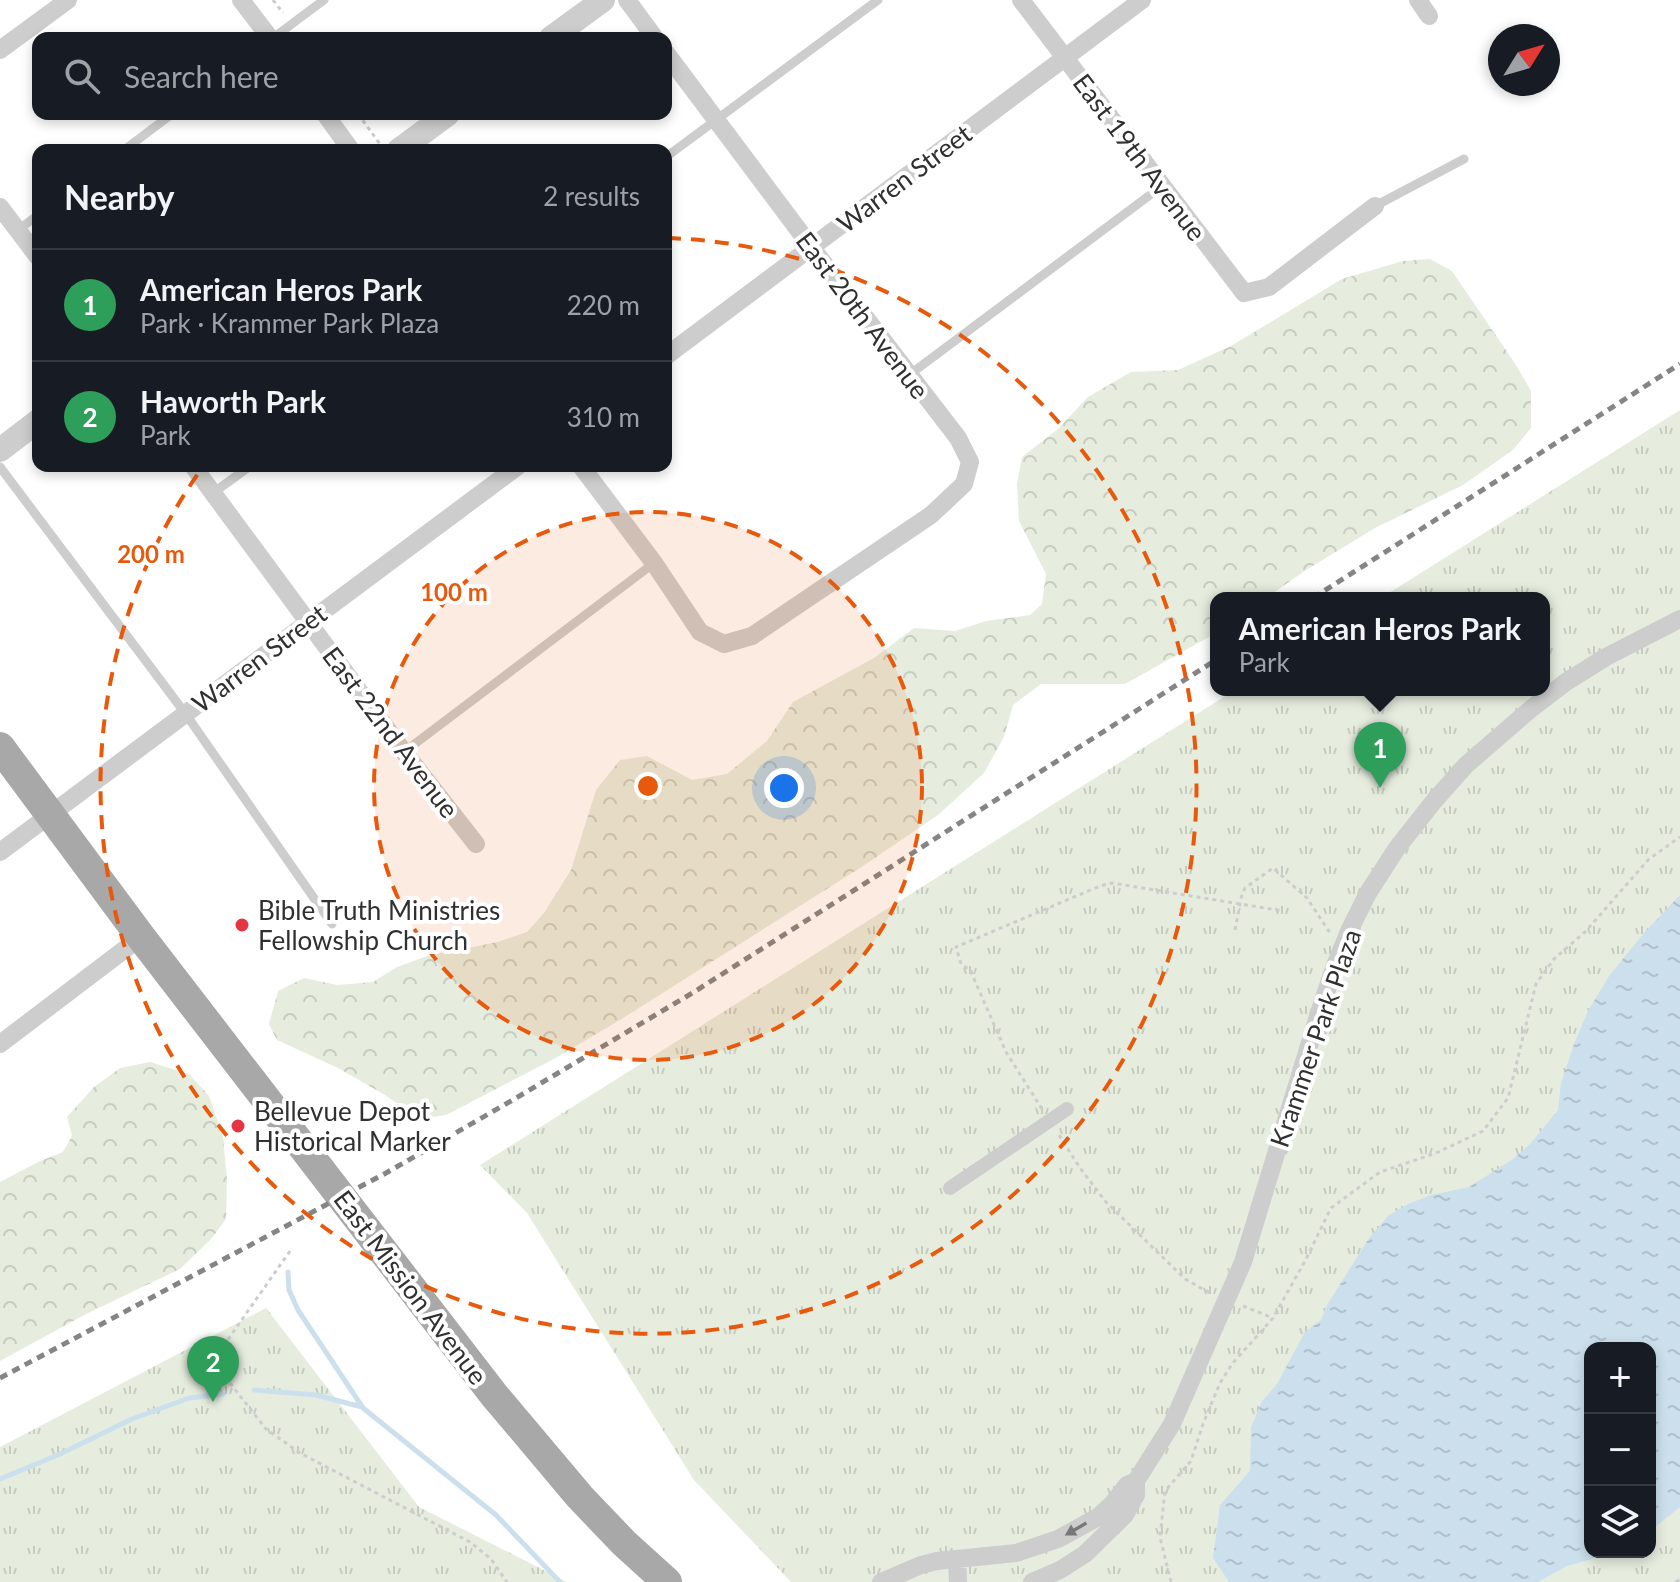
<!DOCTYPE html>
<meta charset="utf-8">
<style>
body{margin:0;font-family:Lato,sans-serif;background:#20242c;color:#f1f3f6}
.controls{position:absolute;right:24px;bottom:24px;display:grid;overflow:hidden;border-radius:16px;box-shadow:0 4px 12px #0003}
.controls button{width:72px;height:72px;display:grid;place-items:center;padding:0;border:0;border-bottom:2px solid #363941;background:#171b24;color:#f1f3f6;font:40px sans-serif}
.compass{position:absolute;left:1488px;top:24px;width:72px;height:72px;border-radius:50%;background:#171b24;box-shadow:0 4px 12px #0003;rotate:53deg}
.you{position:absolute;left:784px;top:788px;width:28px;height:28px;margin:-20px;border:6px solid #fff;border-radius:50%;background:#1a73e8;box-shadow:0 0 0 12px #1a73e833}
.badge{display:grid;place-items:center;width:52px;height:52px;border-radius:50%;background:#e53542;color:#fff;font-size:26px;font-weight:700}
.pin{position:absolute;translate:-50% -66px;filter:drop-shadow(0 2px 4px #0008)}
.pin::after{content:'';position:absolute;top:42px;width:28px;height:24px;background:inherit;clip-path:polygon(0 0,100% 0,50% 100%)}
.popup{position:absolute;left:1210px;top:592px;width:340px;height:104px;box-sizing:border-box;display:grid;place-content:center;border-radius:16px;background:#171b24;filter:drop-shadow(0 2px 6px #0005);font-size:26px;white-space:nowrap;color:#9ea1a6}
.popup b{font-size:30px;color:#f1f3f6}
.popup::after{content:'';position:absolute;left:50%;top:100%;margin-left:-16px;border:16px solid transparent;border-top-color:#171b24}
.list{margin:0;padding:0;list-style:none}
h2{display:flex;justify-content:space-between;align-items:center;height:104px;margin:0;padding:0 32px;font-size:34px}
h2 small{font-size:26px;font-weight:400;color:#9ea1a6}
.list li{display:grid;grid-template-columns:52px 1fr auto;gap:24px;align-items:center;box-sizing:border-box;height:112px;padding:0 32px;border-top:2px solid #363941}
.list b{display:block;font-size:30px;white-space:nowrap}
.list p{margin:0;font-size:26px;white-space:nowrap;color:#9ea1a6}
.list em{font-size:26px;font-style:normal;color:#9ea1a6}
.icon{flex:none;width:44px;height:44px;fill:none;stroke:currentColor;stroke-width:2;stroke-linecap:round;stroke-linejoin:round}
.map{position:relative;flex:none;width:1680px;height:1582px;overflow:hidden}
.search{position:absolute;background:#171b24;box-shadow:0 4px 12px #0003;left:32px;top:32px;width:640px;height:88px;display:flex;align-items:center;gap:20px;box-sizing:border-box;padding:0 28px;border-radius:16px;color:#9ea1a6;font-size:30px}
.panel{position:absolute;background:#171b24;box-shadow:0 4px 12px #0003;left:32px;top:144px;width:640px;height:328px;border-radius:16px}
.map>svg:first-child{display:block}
</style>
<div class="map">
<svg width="1680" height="1582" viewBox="0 0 1680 1582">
<defs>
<pattern id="forest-crowns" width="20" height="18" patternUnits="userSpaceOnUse" patternTransform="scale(2)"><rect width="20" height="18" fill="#e6eddf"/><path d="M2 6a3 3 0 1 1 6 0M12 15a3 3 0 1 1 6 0" fill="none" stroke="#c6ccc0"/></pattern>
<pattern id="park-tufts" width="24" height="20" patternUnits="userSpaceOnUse" patternTransform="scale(2)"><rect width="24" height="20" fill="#e6eddf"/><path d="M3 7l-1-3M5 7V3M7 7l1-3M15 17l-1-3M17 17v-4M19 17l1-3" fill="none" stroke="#c6ccc0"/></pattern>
<pattern id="water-ripples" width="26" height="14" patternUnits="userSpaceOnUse" patternTransform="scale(2)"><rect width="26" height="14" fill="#cbe0ec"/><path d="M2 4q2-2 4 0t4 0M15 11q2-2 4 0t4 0" fill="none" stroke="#afc0cb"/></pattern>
</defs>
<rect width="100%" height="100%" fill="#fff"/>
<!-- forest -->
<path fill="url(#forest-crowns)" d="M1430,259L1452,271L1516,365L1531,391V428L1513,450L1463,485L1375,528L1306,570L1266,598H1216V633L1125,684H1041L1013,705L1004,737L984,773L938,815L863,866L620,1020L552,1060L446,1115L419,1119L385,1095L338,1068L277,1040L269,1024L278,991L304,978L337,985L373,982L397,967L427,956L498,942L527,932L544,913L571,870L596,790L620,760L647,756L692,780L727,774L767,741L793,702L874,658L914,628L955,631L986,621L1030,615L1042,604L1046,574L1019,521L1017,484L1022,457L1058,429L1088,397L1131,372L1178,370L1231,346L1342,279L1403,261Z
M150,1062L189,1074L209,1096L223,1136L227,1180L226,1219L212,1238L180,1269L86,1314L0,1361V1182L38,1162L63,1152L72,1136L67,1117L94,1087L120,1068Z"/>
<!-- park -->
<path fill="url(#park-tufts)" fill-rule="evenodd" d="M1680,410V1582H791L694,1480L527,1213L480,1165L1235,690H1544V598H1381ZM1590,1348H1650V1552H1590Z
M266,1308L419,1507L567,1582H0V1447Z"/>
<!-- water -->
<path fill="url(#water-ripples)" d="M1680,895V1507L1650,1531V1348H1590V1552H1616L1567,1566L1538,1582H1229L1213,1558L1220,1505L1250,1471L1251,1427L1262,1401L1277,1384L1305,1332L1321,1320L1327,1305L1369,1238L1389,1215L1408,1204L1431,1195L1469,1187L1513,1159L1530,1144L1558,1110L1561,1083L1574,1044L1588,1011L1609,976L1644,933Z"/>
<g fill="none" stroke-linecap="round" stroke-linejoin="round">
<!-- stream -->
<path stroke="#cbe0ec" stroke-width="5" d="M288,1272L289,1290L298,1310L363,1408L496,1515L560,1582
M254,1390L316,1395L362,1407
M0,1479L58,1455L132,1419L189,1398L223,1394"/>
<!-- path -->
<path stroke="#cdcdcd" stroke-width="3" stroke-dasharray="4 4" stroke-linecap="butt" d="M273,0L283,13
M358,114L380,144
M1235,930L1241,898L1245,888L1273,868L1307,898L1330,933
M1042,1109L1006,1052L975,981L971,971L961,964L956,947L1100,886L1112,883L1283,911
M1059,1135L1080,1168L1106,1202L1185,1279L1210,1293
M290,1251L215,1358L226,1378L266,1429L300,1453L470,1542L491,1559L507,1582
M1243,1306L1273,1318
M1171,1582L1160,1537L1165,1491L1191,1461L1203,1424L1220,1383L1232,1364L1273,1318L1305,1261L1331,1208L1380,1172L1436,1153L1483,1131L1508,1098L1536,984L1554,959L1585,932L1649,859L1680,837
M1676,1582L1680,1579"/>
<!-- service -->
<path stroke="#cdcdcd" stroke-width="9" d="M273,38L324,0
M124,150L172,114
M666,157L878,0
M1375,206L1464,159
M18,230L38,215
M909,375L1162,186
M0,467L185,713L332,924
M213,493L250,466
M404,752L654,563"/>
<!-- pedestrian -->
<path stroke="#cdcdcd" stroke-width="14" d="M950,1188L1067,1109"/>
<!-- minor -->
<path stroke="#cdcdcd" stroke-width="18" d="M241,0L270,38
M627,0L655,38
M1021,0L1244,293L1269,287L1375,206
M1418,0L1429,16
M0,50L68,0
M325,114L351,150
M0,207L38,257
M666,356L1142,0
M193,466L404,752L476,844
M581,466L654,563L700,632L724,644L752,636L931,515L964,484L970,462L958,438L812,248L666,53
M0,852L518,466
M0,1044L141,937
M957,1559L958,1582
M881,1582L921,1565L937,1561L1016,1553L1058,1539L1098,1517L1113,1503L1127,1485L1136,1481
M1032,1582L1060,1570L1085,1554L1125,1515L1136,1495V1481L1172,1424L1243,1262L1319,1013L1334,968L1350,929L1368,893L1397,848L1434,801L1466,765L1532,708L1566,682L1606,657L1680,619"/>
<!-- tertiary -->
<path stroke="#cdcdcd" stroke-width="24" d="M551,38L603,0
M399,150L448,114
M0,450L38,421"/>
<!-- primary -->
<path stroke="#a8a8a8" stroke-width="30" d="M0,747L141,937L494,1395L580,1497L624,1543L667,1582"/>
<!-- rail -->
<path stroke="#858585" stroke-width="5" stroke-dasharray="8 6" stroke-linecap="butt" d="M1313,598L1680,364
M0,1378L386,1173L511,1101L694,992L1216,660"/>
</g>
<!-- one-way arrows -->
<defs><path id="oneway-solid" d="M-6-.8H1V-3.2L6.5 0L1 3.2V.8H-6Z" transform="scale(2)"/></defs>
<use fill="#777" href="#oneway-solid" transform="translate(1076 1529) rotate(150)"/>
<!-- distance rings -->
<circle cx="648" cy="786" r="274" fill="#e8590c" fill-opacity=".12"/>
<g fill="none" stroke="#e8590c" stroke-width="4" stroke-dasharray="14 10">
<circle cx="648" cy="786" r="274"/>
<path d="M667 238A548 548 0 1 1 202 468"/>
</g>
<!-- markers -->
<g fill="#e53542" stroke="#fff" stroke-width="3">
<circle cx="242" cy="925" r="8"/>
<circle cx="238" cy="1126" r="8"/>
</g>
<g text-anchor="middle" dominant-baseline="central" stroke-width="8" stroke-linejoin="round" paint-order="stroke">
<!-- street labels -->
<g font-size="26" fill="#303030" stroke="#fff">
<text transform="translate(1140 157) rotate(53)">East 19th Avenue</text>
<text transform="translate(904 178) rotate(-37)">Warren Street</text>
<text transform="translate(863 315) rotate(53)">East 20th Avenue</text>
<text transform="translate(259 658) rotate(-37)">Warren Street</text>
<text transform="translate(391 732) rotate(53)">East 22nd Avenue</text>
<text transform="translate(1315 1038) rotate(-71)">Krammer Park Plaza</text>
<text transform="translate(411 1287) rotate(53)">East Mission Avenue</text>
</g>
<!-- poi labels -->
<g font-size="26" fill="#303030" stroke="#fff" text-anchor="start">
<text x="258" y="910">Bible Truth Ministries<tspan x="258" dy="30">Fellowship Church</tspan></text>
<text x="254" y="1111">Bellevue Depot<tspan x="254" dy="30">Historical Marker</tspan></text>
</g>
</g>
<circle cx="648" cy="786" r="12" fill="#e8590c" stroke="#fff" stroke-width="4"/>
<g font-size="24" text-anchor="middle" font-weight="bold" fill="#e8590c" stroke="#fff" stroke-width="8" stroke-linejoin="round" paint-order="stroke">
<text x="151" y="563">200 m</text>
<text x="454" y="601">100 m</text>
</g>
</svg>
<div class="controls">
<button>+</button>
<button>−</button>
<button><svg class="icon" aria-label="layers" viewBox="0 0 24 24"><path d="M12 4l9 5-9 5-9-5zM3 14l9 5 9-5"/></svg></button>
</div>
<svg class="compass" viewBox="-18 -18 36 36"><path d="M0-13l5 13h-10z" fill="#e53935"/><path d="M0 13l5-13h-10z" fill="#9ea1a6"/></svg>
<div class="you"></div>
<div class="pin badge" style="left:1380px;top:788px;background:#2e9e5b">1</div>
<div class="popup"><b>American Heros Park</b>Park</div>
<div class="pin badge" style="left:213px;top:1402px;background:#2e9e5b">2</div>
<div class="search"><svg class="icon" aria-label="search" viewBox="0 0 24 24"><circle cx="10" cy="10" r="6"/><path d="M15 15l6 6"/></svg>Search here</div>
<section class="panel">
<h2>Nearby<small>2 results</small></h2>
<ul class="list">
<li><span class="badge" style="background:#2e9e5b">1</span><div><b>American Heros Park</b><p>Park · Krammer Park Plaza</p></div><em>220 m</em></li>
<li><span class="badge" style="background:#2e9e5b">2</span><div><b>Haworth Park</b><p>Park</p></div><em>310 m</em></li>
</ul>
</section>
</div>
